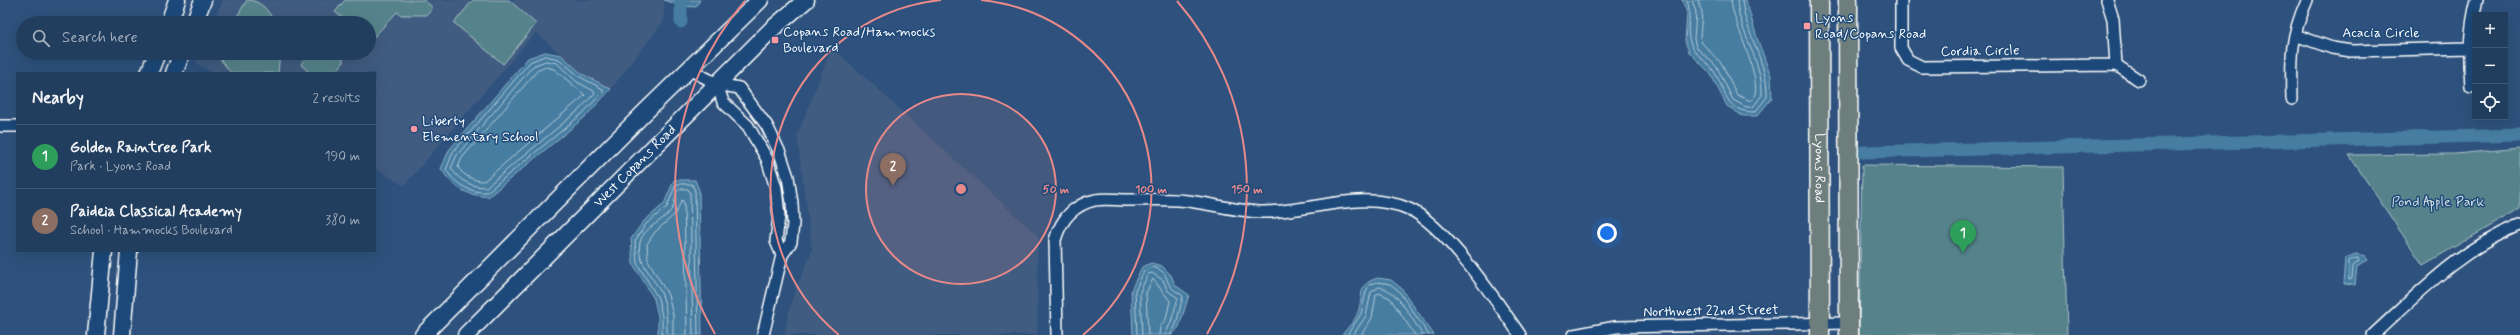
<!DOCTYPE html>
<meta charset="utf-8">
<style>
body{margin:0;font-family:Mynerve,sans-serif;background:#2e4967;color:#f1f3f6}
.controls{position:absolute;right:12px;top:12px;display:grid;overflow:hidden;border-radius:0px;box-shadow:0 4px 16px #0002}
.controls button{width:36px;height:36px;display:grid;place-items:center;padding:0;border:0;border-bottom:1px solid #3f5773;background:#223e5e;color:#f1f3f6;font:20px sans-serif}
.you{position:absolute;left:1607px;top:233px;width:14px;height:14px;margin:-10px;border:3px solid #fff;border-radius:50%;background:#1a73e8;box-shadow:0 0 0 6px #1a73e833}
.badge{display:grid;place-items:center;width:26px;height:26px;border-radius:50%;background:#ff9aa2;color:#fff;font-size:13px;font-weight:700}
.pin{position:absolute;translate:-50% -33px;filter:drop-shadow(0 1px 2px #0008)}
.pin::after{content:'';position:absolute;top:21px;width:14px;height:12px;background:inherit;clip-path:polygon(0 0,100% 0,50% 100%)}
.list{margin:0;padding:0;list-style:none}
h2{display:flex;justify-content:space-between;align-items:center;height:52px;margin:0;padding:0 16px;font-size:17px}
h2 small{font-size:13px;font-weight:400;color:#a2aebc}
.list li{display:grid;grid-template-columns:26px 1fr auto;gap:12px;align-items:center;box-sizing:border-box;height:64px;padding:0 16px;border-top:1px solid #3f5773}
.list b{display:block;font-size:15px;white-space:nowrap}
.list p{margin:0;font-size:13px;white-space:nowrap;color:#a2aebc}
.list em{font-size:13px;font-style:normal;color:#a2aebc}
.icon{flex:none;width:22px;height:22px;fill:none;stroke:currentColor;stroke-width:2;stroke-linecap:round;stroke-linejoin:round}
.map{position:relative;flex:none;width:2520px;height:335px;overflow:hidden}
.search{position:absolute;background:#223e5e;box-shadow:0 4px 16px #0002;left:16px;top:16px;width:360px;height:44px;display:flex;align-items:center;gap:10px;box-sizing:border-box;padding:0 14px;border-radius:22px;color:#a2aebc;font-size:15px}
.panel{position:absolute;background:#223e5e;box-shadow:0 4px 16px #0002;left:16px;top:72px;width:360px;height:180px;border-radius:0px}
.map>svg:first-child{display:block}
</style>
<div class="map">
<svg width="2520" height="335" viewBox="0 0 2520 335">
<rect width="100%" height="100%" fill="#2e527d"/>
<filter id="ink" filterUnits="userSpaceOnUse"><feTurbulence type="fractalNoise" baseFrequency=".025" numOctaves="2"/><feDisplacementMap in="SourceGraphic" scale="8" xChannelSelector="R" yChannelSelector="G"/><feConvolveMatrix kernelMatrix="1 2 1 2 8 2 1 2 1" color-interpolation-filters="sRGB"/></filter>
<g filter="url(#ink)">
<!-- built -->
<path fill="#3f5b81" d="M223,0H664V21L611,89L582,74L536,32L404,186L375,168V73H213L196,63L201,53H369V23H213Z
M832,47L1038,236L1037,335H784L792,299L812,250L797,136Z"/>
<!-- green -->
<path fill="#57838b" stroke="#abc1c5" d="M247,0C260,0 270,11 274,23H233Z
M345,0H424L433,8L427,15H401L397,12L371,40L369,38V23H349L335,12Z
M473,0H509L536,24L503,64L454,23Z
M220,53H280L278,73H231L221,60Z
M307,53H343V63L335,73H310L301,65Z
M2520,148V209L2423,265L2349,155L2455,154Z
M1862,165L2063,167L2067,335H1859Z"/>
<!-- water -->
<path fill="#467da1" stroke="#90b1c7" d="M664,0H700L696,7L681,6Z
M1682,0H1746L1757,38L1771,76L1772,98L1757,116H1743L1727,106L1710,73L1689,52L1685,41L1687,13Z
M545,52L561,55L582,74L611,89L585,117L488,197C464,194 455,189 441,169L449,150L528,58Z
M674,180H695L699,190L702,335H658V316L654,299L633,264L631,239L643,222L664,204Z
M2356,254L2365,256L2368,260L2357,267L2355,285L2343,284L2345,258Z
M1151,263L1162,266L1171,275L1175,285L1189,295L1179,327L1172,335H1133L1131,290L1142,267Z
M1378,278L1391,280L1401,288L1434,335H1342C1347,328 1355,321 1358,312C1364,296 1356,284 1378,278Z"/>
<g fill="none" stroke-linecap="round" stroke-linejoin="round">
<!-- shore -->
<path stroke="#b5cbd9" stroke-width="1" d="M1687,0C1693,18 1685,28 1690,42C1694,55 1706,60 1713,70C1727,90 1723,112 1755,112L1767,97C1768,62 1745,34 1742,0
M1692,0L1696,12L1694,39L1696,47L1717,67L1733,100L1746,107H1753L1762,95C1763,62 1739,33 1737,0
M1698,0L1702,12L1700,38L1702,43L1722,64L1737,95L1751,101C1768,87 1732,23 1731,0
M545,56L559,59L580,77L603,89V92L582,114L487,192C469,193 456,184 446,170L453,152L530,62Z
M546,61L557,63L577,82L594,91L595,93L579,110L486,187C472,187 459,181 451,168L457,155L533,66Z
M546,67L554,69L585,95L484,181C474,181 463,176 458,167L462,158L537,71Z
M2358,258L2359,261L2353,266L2352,279L2349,280V261Z
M662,335V316L658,298L637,263L635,241L646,224L667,207L676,184H692L695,191L698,335
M667,335C667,322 667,308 662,295C655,278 636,263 640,242C644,226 665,221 672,209C678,198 671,187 688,189L690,192L693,335
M673,335V315L668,295L648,260L647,244L655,232L675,214L682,200L684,202L687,335
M1137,335L1135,291L1144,271L1152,267C1171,272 1163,280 1173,289C1176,292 1180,293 1183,296L1176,325L1170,335
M1142,335L1140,292L1148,274L1152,273L1163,280L1168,291L1178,298L1171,322L1165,335
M1148,335L1146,293L1153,279L1170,301L1166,319L1160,327L1159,335
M1347,335L1361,314L1366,291L1370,284L1378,282L1390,284L1398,290L1429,335
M1353,335L1366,316L1371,292L1379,287C1399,290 1411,319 1423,335
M1361,335L1372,318L1376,295L1379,293L1390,298L1415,335"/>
<!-- canal -->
<path stroke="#467da1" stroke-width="13" d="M681,0V22
M1863,152L2520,135"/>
<!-- street casing -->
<g stroke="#fff" stroke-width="14">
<path id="street" d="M1901,0V48L1908,60L1922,67L2116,65L2139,80
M2107,0L2113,19L2116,65
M2295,35L2332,48L2351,51L2469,48
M689,69L717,84L739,88L767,126L780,153L788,177L792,203L793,224L791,242L782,255L763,335
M717,84L723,102L748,126L767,159L776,188L779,216L776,241L782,255
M2471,87C2469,57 2469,30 2477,0
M2292,99C2291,58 2290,38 2307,0
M0,126H17
M1057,335L1055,240C1061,219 1073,205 1095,200C1105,198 1116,200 1126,200C1148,200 1172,198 1195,202C1217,205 1241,212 1264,212C1312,212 1362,189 1409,209C1444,224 1498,303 1520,335
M1574,335L1616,327L1849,323
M2373,335C2420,292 2460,249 2520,225"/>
</g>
<!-- secondary casing -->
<g stroke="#fff" stroke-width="19">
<g id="secondary">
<path d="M169,23L177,0"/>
<path d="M194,23L203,0"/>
<path d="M149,73L157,53"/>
<path d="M174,73L182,53"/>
<path d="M96,335L104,251"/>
<path d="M122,335L129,251"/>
<path d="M423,335L644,113L760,0"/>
<path id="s1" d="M466,335L772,29L806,0"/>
</g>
</g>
<!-- primary casing -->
<g stroke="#fff" stroke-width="21">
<g id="primary">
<path id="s2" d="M1819,0L1820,335"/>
<path d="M1848,0L1849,335"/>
</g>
</g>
<!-- street -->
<use href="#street" stroke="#1f4a7a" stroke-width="11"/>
<!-- secondary -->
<use href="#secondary" stroke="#1f4a7a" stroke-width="16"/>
<!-- primary -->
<use href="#primary" stroke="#6d7e7c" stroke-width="18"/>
</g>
</g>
<!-- distance rings -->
<circle cx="961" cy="189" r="95" fill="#e88989" fill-opacity=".12"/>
<g fill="none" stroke="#e88989" stroke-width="2">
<circle cx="961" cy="189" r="95"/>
<path d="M839 335A190 190 0 0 1 941 0M981 0A190 190 0 0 1 1083 335"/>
<path d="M715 334A286 286 0 0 1 745 1M1177 1A286 286 0 0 1 1207 334"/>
</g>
<!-- markers -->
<g fill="#ff9aa2" stroke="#1f4a7a" stroke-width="1.5">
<rect x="1803" y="22" width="8" height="8" rx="2"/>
<rect x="771" y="36" width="8" height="8" rx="2"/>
<circle cx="414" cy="129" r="4"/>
</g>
<g text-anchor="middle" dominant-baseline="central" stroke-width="3" stroke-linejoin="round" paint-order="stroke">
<!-- poi labels -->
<g font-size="14" fill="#fff" stroke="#1f4a7a" text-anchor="start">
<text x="1815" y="18">Lyons<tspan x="1815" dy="16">Road/Copans Road</tspan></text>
<text x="783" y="32">Copans Road/Hammocks<tspan x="783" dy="16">Boulevard</tspan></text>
<text x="422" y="121">Liberty<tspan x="422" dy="16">Elementary School</tspan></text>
</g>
<!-- street labels -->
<g font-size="14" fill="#fff" stroke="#1f4a7a">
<text x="2381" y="33">Acacia Circle</text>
<text transform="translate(1980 51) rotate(-1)">Cordia Circle</text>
<text stroke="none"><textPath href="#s1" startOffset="239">West Copans Road</textPath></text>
<text stroke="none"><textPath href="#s2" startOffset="168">Lyons Road</textPath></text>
<text transform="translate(1711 311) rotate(-1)">Northwest 22nd Street</text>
</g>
<!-- park labels -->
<g font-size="14" fill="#d5e0e2" stroke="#1f4a7a">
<text x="2438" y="202">Pond Apple Park</text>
</g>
</g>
<circle cx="961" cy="189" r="6" fill="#e88989" stroke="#1f4a7a" stroke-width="2"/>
<g font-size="12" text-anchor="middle" font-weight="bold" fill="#e88989" stroke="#1f4a7a" stroke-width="3" stroke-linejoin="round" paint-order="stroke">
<text x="1056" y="193">50 m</text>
<text x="1151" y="193">100 m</text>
<text x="1247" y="193">150 m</text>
</g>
</svg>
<div class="controls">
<button>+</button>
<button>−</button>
<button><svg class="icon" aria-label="locate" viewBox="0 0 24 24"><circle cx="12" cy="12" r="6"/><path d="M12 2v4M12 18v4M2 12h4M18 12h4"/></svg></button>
</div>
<div class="you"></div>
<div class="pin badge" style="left:1963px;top:253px;background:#2e9e5b">1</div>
<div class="pin badge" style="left:893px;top:186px;background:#8d6e63">2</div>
<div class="search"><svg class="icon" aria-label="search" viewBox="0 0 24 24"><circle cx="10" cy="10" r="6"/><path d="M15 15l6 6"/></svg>Search here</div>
<section class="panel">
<h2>Nearby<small>2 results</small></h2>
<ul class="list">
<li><span class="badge" style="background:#2e9e5b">1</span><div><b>Golden Raintree Park</b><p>Park · Lyons Road</p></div><em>190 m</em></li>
<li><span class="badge" style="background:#8d6e63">2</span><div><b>Paideia Classical Academy</b><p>School · Hammocks Boulevard</p></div><em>380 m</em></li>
</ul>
</section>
</div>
